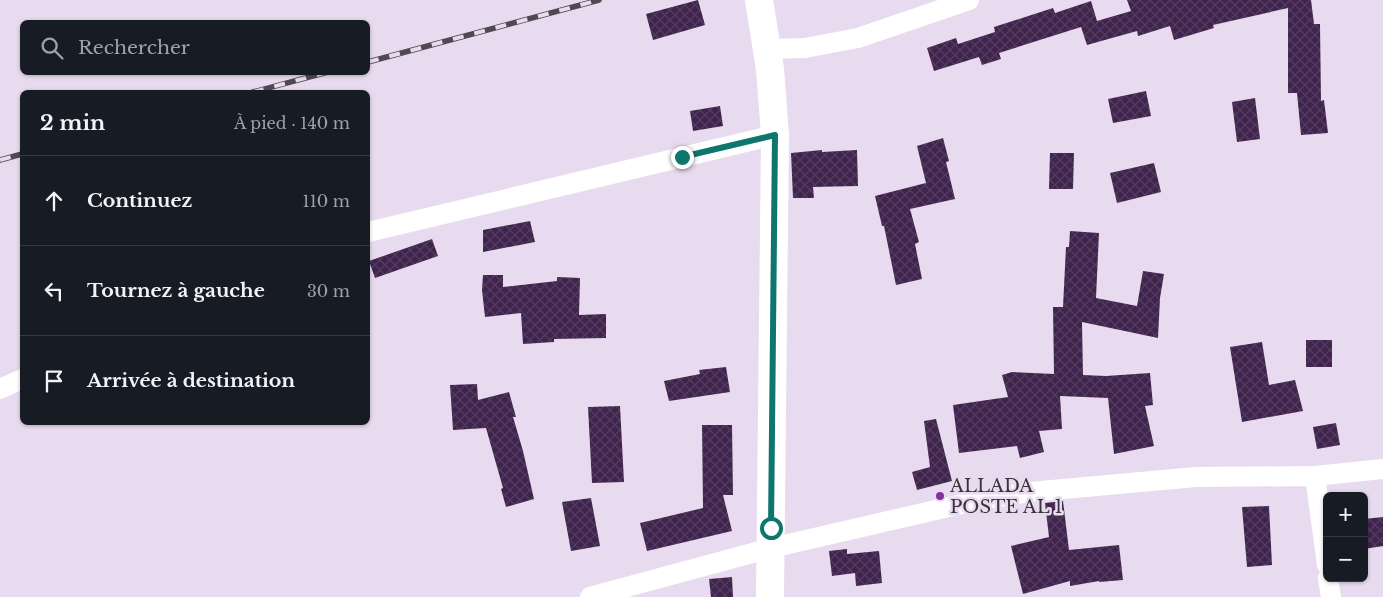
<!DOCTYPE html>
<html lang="fr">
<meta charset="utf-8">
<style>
body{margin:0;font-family:"Libre Baskerville",serif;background:#20242c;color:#f1f3f6}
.controls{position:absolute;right:15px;bottom:15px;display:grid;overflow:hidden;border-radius:8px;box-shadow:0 1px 4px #0004}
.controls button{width:45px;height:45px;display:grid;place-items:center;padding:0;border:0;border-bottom:1px solid #363941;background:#171b24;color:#f1f3f6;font:25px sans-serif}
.stop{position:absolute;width:15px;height:15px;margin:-11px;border:4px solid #0f766e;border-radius:50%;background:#fff}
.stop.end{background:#0f766e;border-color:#fff;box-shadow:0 1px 5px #0008}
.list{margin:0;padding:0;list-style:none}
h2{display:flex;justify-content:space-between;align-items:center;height:65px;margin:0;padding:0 20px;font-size:21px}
h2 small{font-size:16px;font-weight:400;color:#9ea1a6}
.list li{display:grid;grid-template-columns:32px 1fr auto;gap:15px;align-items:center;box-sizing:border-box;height:90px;padding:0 20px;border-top:1px solid #363941}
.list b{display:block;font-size:19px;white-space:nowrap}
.list em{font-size:16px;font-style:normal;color:#9ea1a6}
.icon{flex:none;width:28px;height:28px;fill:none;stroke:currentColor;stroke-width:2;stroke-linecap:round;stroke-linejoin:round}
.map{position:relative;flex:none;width:1383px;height:597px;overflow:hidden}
.search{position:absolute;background:#171b24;box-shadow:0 1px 4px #0004;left:20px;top:20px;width:350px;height:55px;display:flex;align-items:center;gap:12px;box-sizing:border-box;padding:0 18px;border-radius:8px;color:#9ea1a6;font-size:19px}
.panel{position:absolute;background:#171b24;box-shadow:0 1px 4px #0004;left:20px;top:90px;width:350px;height:335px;border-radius:8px}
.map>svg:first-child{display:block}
</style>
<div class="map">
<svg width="1383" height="597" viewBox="0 0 1383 597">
<defs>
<pattern id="building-cross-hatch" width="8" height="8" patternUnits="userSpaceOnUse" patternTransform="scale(1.25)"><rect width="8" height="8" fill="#40244d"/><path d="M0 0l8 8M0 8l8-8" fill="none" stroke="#543c5f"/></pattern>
</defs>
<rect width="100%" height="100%" fill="#e8dbef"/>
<!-- building -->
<path fill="url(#building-cross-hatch)" d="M698,0L705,25L653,40L646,14Z
M1127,0H1288V5V0H1311L1314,24H1320L1321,101L1324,100L1328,133L1301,135L1297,93H1288V8L1213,25L1214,28L1174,40L1170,26L1138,36L1137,31L1087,45L1081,27L999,53L1001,59L982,65L979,57L934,71L927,48L956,38L958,44L995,32L994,27L1053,8L1055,13L1091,1L1097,21L1131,11Z
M1146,91L1151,116L1113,123L1108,99Z
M1255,98L1260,139L1237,142L1232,102Z
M720,106L723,126L693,131L690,111Z
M943,138L949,161L946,162L955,199L910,209L919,242L915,244L922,279L896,285L884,226H882L875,196L926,183L917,146Z
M822,150V152L857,150L858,186L813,187L814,198H793L791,153Z
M1050,153H1074L1073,189H1049Z
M1154,163L1161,192L1117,203L1110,173Z
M530,221L535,242L483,252V230Z
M1070,231L1099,233L1096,298L1137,306L1143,271L1164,274L1160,298L1158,338L1082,322L1083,375L1106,376L1150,373L1153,405L1145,406L1154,446L1114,454L1108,398L1060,396L1062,429L1039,431L1044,452L1020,458L1017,446L959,453L953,405L1008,397L1002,375L1012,372L1054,374L1053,307H1063L1066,247H1069Z
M432,239L438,256L375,278L369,261Z
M483,275H503V287L557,281V277L580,278L579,315L606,314V338L554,339V342L523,344L521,313L485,317L482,290Z
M1306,340H1332V367H1306Z
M1262,342L1269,385L1295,380L1303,411L1242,422L1230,347Z
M726,367L730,392L669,401L664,381L700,374L699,370Z
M477,384L478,400L509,392L516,417H513L523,451L534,499L506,507L501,489L503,488L486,428L453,430L450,385Z
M620,406L624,482L592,483L588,407Z
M936,419L952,481L917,490L912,472L930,467L924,421Z
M1336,423L1340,445L1317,449L1313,427Z
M702,425H732L733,495H723L732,531L647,551L640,523L703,508Z
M591,498L600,546L571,551L562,502Z
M1063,501L1069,550L1119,545L1123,580L1099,582V581L1070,586V581L1023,594L1011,546L1049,537L1045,503Z
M1269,506L1272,565L1247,567L1242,507Z
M1383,517V546L1364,549V519Z
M847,549V554L879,551L882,583L856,586L855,573L832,576L829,551Z
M732,577L733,597H711L709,579Z"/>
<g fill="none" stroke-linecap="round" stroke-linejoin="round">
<!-- minor -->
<path stroke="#fff" stroke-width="20" d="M767,49L805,48L858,38L969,0
M368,232L775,135
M0,389L22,379
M1315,476L1327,565
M1328,578L1331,597
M590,597L771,548L979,500L1030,492L1196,477L1315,476L1383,469"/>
<!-- secondary -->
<path stroke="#fff" stroke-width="28" d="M759,0L770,69L775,135L770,597"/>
<!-- rail casing -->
<g stroke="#4f4952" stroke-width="5.5">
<path id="rail" d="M368,62L599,0
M253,92L328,72
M0,160L22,154"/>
</g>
<!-- rail -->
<use href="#rail" stroke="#e8dbef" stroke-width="4" stroke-dasharray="11" stroke-linecap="butt"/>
</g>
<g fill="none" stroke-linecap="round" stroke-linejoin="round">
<!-- route -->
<path stroke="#0f766e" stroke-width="6" d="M682,157L775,135L771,528"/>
</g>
<!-- markers -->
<circle fill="#8131a1" stroke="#e8dbef" stroke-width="2" cx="940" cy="496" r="5"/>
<g text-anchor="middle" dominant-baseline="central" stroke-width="5" stroke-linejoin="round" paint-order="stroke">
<!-- poi labels -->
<g font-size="18" fill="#39343b" stroke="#e8dbef" text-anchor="start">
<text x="950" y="486">ALLADA<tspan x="950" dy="21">POSTE AL 1</tspan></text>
</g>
</g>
</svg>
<div class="controls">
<button>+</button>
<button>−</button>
</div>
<div class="stop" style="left:771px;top:528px"></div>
<div class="stop end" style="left:682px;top:157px"></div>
<div class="search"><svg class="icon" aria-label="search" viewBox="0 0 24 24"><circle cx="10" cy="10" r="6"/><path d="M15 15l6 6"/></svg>Rechercher</div>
<section class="panel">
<h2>2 min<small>À pied · 140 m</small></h2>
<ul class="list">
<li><svg class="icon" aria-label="ahead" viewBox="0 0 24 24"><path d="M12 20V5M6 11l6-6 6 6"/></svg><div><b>Continuez</b></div><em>110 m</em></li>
<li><svg class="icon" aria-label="left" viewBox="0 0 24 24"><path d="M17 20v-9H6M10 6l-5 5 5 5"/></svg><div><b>Tournez à gauche</b></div><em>30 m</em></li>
<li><svg class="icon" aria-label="arrive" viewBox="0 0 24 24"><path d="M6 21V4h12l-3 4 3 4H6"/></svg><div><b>Arrivée à destination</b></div></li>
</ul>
</section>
</div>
